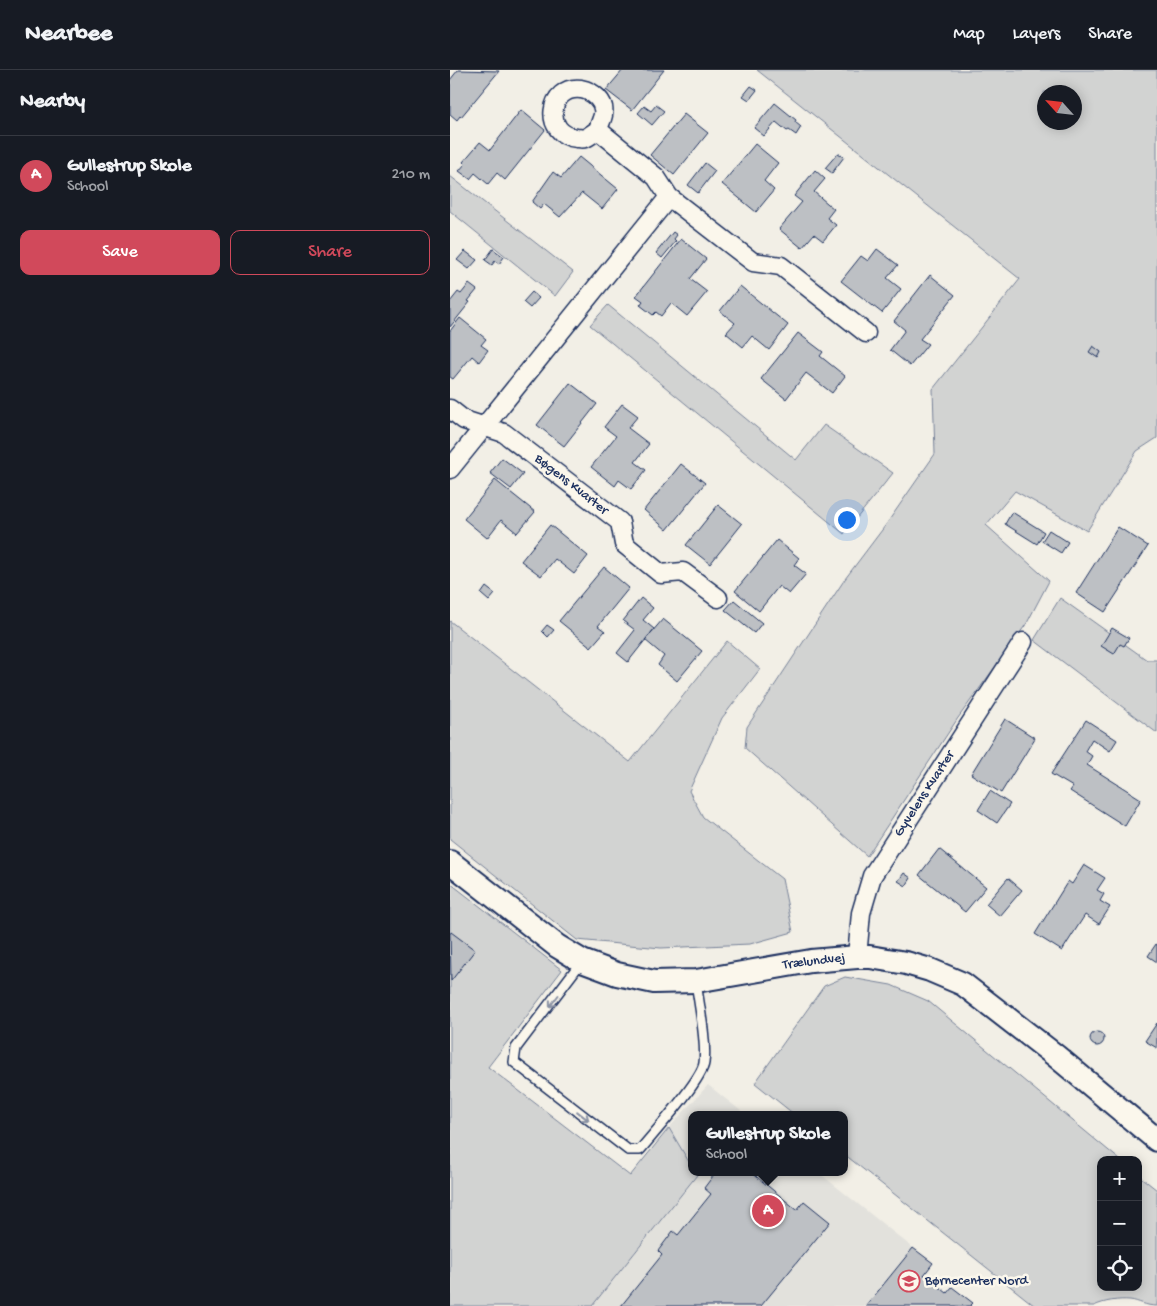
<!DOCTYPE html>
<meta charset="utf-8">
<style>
body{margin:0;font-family:"Gochi Hand",sans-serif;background:#20242c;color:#f1f3f6}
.controls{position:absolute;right:15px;bottom:15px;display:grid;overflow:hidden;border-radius:10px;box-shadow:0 2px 12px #0003}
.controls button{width:45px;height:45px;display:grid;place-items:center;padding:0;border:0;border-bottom:1px solid #363941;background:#171b24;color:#f1f3f6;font:25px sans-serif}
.compass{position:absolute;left:587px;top:15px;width:45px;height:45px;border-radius:50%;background:#171b24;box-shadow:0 2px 12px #0003;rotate:297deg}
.you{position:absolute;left:396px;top:449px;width:18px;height:18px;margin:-12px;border:4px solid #fff;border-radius:50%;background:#1a73e8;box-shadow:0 0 0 8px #1a73e833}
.badge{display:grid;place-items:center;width:32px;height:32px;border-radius:50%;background:#d1495b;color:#fff;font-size:16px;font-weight:700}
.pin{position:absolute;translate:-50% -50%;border:2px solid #fff;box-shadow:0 1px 5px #0006}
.popup{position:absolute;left:238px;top:1041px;width:160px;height:65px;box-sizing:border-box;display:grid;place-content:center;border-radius:10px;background:#171b24;filter:drop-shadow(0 1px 4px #0005);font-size:16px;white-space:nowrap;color:#9ea1a6}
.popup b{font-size:19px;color:#f1f3f6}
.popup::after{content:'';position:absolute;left:50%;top:100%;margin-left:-10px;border:10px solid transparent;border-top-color:#171b24}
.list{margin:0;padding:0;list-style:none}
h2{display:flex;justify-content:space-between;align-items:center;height:65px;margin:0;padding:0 20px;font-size:21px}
h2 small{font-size:16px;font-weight:400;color:#9ea1a6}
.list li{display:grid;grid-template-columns:32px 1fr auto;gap:15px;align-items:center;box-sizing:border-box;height:80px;padding:0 20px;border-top:1px solid #363941}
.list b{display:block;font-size:19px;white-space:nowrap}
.list p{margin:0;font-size:16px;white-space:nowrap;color:#9ea1a6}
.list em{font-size:16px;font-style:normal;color:#9ea1a6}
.actions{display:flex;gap:10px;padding:15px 20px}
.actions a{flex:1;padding:11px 0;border:1px solid #d1495b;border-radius:10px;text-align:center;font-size:18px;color:#d1495b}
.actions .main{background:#d1495b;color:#fff}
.icon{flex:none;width:28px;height:28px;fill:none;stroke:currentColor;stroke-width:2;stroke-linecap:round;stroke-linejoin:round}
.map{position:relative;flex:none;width:707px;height:1236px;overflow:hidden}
header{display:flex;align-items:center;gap:30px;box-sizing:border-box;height:70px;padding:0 25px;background:#171b24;border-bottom:1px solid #363941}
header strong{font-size:24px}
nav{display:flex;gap:28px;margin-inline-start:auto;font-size:18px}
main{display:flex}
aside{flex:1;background:#171b24}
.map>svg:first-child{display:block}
</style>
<header>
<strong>Nearbee</strong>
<nav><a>Map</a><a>Layers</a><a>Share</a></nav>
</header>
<main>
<aside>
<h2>Nearby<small></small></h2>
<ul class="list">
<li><span class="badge">A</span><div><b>Gullestrup Skole</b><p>School</p></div><em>210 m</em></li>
</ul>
<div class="actions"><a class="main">Save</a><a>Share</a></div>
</aside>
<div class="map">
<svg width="707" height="1236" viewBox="0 0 707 1236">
<rect width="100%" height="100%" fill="#f2efe6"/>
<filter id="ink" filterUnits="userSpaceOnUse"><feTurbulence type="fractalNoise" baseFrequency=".02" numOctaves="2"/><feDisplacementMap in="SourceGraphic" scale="10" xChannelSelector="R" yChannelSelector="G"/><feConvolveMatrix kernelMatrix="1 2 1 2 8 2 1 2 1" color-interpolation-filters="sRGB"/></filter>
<g filter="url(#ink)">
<!-- built -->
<path fill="#e2e1dc" d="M258,1015L296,1045H242V1097L219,1058Z
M245,1102H368L463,1178L416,1236H142L247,1105Z"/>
<!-- green -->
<path fill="#d2d3d2" stroke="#768198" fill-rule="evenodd" d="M307,0H707V368L687,381L637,461L565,421L536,455L599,511L577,553L508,648L417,786L295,678L297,657L395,509L435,456L485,384L483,319L570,209ZM594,22H624V52H594Z
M0,106L123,202L105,226L0,141Z
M158,235L346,390L374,355L443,403L394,464L140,255Z
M610,528L697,590H707V663L584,570Z
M0,551L180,692L277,571L310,599L272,648L239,721L253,747L332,809L343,862L300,874L211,878L127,870L0,769Z
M0,813L112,900L38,997L180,1106L219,1058L242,1097V1102H245L247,1105L142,1236H0Z
M395,907L441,915L478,931L670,1090H651V1217H688V1105L707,1120V1236C695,1236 689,1231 680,1230C669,1229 654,1231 644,1236H585L394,1084V1045H345L305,1013L374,916Z"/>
<!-- building -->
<path fill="#bdc0c4" stroke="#1b2f5e" d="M8,0L49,1L11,47L10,46L7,50L0,44V10Z
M173,0H214L182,40L156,20Z
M301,16L307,20L299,30L293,26Z
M325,33L346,50L345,52L351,57L346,65L339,60L337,61L326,52L314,66L304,58Z
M206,35L214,41L202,55L188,43L194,36L201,41Z
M71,40L95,60L55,110L47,103L38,114L25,103L20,109L9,101L15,94L13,92L30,72L40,80Z
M234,44L258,63L224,105L200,85Z
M305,74L328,93L314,111L324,120L306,142L272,114Z
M388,83L394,87L382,103L375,98Z
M129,87L168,119L152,139L132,123L110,147L94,134L90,139L82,132L103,102L111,108Z
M255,93L265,101L248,123L238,115Z
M365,100L375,109L364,122L384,139L377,148L386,155L373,171L364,164L352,178L329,159L352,132L344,126Z
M223,162L227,165L224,169L226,171L212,188L206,183Z
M231,169L256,189L240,209L257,222L237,246L221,233L211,246L206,242L203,245L190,235L193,231L186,226Z
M43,179L54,187L49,194L45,191L42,195L35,190Z
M427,179L448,195L437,208L451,219L432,243L391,211L411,186L418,191Z
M15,181L27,190L19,199L7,190Z
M480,205L505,225L470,269L478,274L460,296L440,280L455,260L444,251Z
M19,214L27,220L18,231L20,232L0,257V232L8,222L11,224Z
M290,216L338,255L319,280L302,266L293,277L276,263L285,253L270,241Z
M82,222L89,228L80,238L73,232Z
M10,248L36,269L31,275L38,280L29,292L22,286L3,309L0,307V261Z
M348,263L373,282L370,286L395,306L382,323L356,303L336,329L311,309Z
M643,276L651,282L648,288L639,282Z
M120,313L147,334L114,376L87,355Z
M172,334L188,346L178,358L199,374L185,392L196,400L181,419L169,410L165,416L141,397L166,366L154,357Z
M52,388L73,404L61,419L40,403Z
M231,394L255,413L217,460L194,440Z
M45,410L85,442L67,463L51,450L37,468L14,449Z
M268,435L292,454L260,494L236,475Z
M562,442L594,462L587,474L555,454Z
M100,455L138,486L124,504L105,489L91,506L71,491Z
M668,457L698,476L655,542L626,523Z
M599,460L618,472L611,483L592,471Z
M327,470L349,488L344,495L356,504L339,524L329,516L309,541L285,521Z
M154,497L179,518L148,556L155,561L141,577L109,551Z
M36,517L45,524L39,531L31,524Z
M191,528L203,538L193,550L204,559L178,592L167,583L185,560L173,551Z
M284,530L312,553L304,563L275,540Z
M213,549L252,581L227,611L208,595L214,586L195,570Z
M97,555L104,560L98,567L92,561Z
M662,558L679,568L674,576L670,574L664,584L651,576Z
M555,649L585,668L551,723L521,704Z
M636,650L667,670L660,681L642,669L635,681L642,686L637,695L691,729L675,756L620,721L623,717L601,704Z
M540,721L560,734L547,753L528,740Z
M489,779L536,817L515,842L469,805Z
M634,795L655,808L647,820L654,824L650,831L660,837L649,854L635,845L612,881L585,864L618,811L622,814Z
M454,803L461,808L456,816L448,811Z
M558,808L572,820L550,846L536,834Z
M1,862L25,880L1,911L0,864Z
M706,874H707V892L698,886Z
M707,953V978L695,971Z
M640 969a7 7 0 1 1 14 0a7 7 0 1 1-14 0Z
M266,1102H301L347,1140L354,1131L380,1152L311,1236H171L212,1185L208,1181L223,1161L228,1165L261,1124L254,1118Z
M463,1178L483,1193L474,1205L497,1223L502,1217L523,1233L520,1236H416Z"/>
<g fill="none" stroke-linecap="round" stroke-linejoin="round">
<!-- service casing -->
<g stroke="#1b2f5e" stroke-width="12">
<path id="service" d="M132,891L66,978L64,992L178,1080H190C203,1064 252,1010 254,993C257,973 249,934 246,912"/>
</g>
<!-- minor casing -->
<g stroke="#1b2f5e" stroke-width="21">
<path id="minor" d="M148,60C144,62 139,67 135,68C132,69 129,68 127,68C92,65 98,15 131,19C142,21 156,31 153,45C152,50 149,55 148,60L206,107L219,127L303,192L331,196L416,263
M0,339L14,350L54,363L170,452L174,474L211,504L233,502L268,528
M0,399L219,127
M407,887L411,843L422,806L573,572"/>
</g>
<!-- tertiary casing -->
<g stroke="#1b2f5e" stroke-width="26">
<path id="tertiary" d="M0,792L107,876L132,891L167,904L204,912L246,911L361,891L407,887H420L456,893L480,900L513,914L606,986L707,1070"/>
</g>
<!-- service -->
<use href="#service" stroke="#fbf7ec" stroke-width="9"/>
<!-- minor -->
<use href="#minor" stroke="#fbf7ec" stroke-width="18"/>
<!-- tertiary -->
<use href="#tertiary" stroke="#fbf7ec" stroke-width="22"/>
</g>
<!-- one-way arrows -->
<defs><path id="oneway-shaft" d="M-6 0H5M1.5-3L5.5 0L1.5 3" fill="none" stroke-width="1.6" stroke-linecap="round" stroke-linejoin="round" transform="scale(1.25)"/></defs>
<g stroke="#8b93a5">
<use href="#oneway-shaft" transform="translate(104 931) rotate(127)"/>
<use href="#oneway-shaft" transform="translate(133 1046) rotate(38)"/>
</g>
</g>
<!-- icons -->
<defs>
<g id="school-ring" transform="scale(1.125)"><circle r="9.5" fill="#fbf7ec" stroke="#d1495b" stroke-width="1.5"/><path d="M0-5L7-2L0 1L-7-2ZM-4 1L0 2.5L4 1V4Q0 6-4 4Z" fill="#d1495b"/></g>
</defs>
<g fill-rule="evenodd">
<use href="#school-ring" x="459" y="1211"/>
</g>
<g text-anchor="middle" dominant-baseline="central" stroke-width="5" stroke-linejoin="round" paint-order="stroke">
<!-- street labels -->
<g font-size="14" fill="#1b2f5e" stroke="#fbf7ec">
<text transform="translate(121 415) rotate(38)">Bøgens Kvarter</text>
<text transform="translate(475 724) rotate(-57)">Gyvelens Kvarter</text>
<text transform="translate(364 892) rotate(-7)">Trælundvej</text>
</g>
<!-- poi labels -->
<g font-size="14" fill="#1b2f5e" stroke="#fbf7ec" text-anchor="start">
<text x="475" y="1211">Børnecenter Nord</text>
</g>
</g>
</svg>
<div class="controls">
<button>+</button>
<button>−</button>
<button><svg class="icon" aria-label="locate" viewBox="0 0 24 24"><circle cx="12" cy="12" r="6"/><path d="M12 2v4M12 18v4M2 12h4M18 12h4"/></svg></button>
</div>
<svg class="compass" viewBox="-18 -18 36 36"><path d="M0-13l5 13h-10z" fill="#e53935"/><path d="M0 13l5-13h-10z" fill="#9ea1a6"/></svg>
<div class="you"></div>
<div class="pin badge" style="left:318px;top:1141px">A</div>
<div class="popup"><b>Gullestrup Skole</b>School</div>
</div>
</main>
